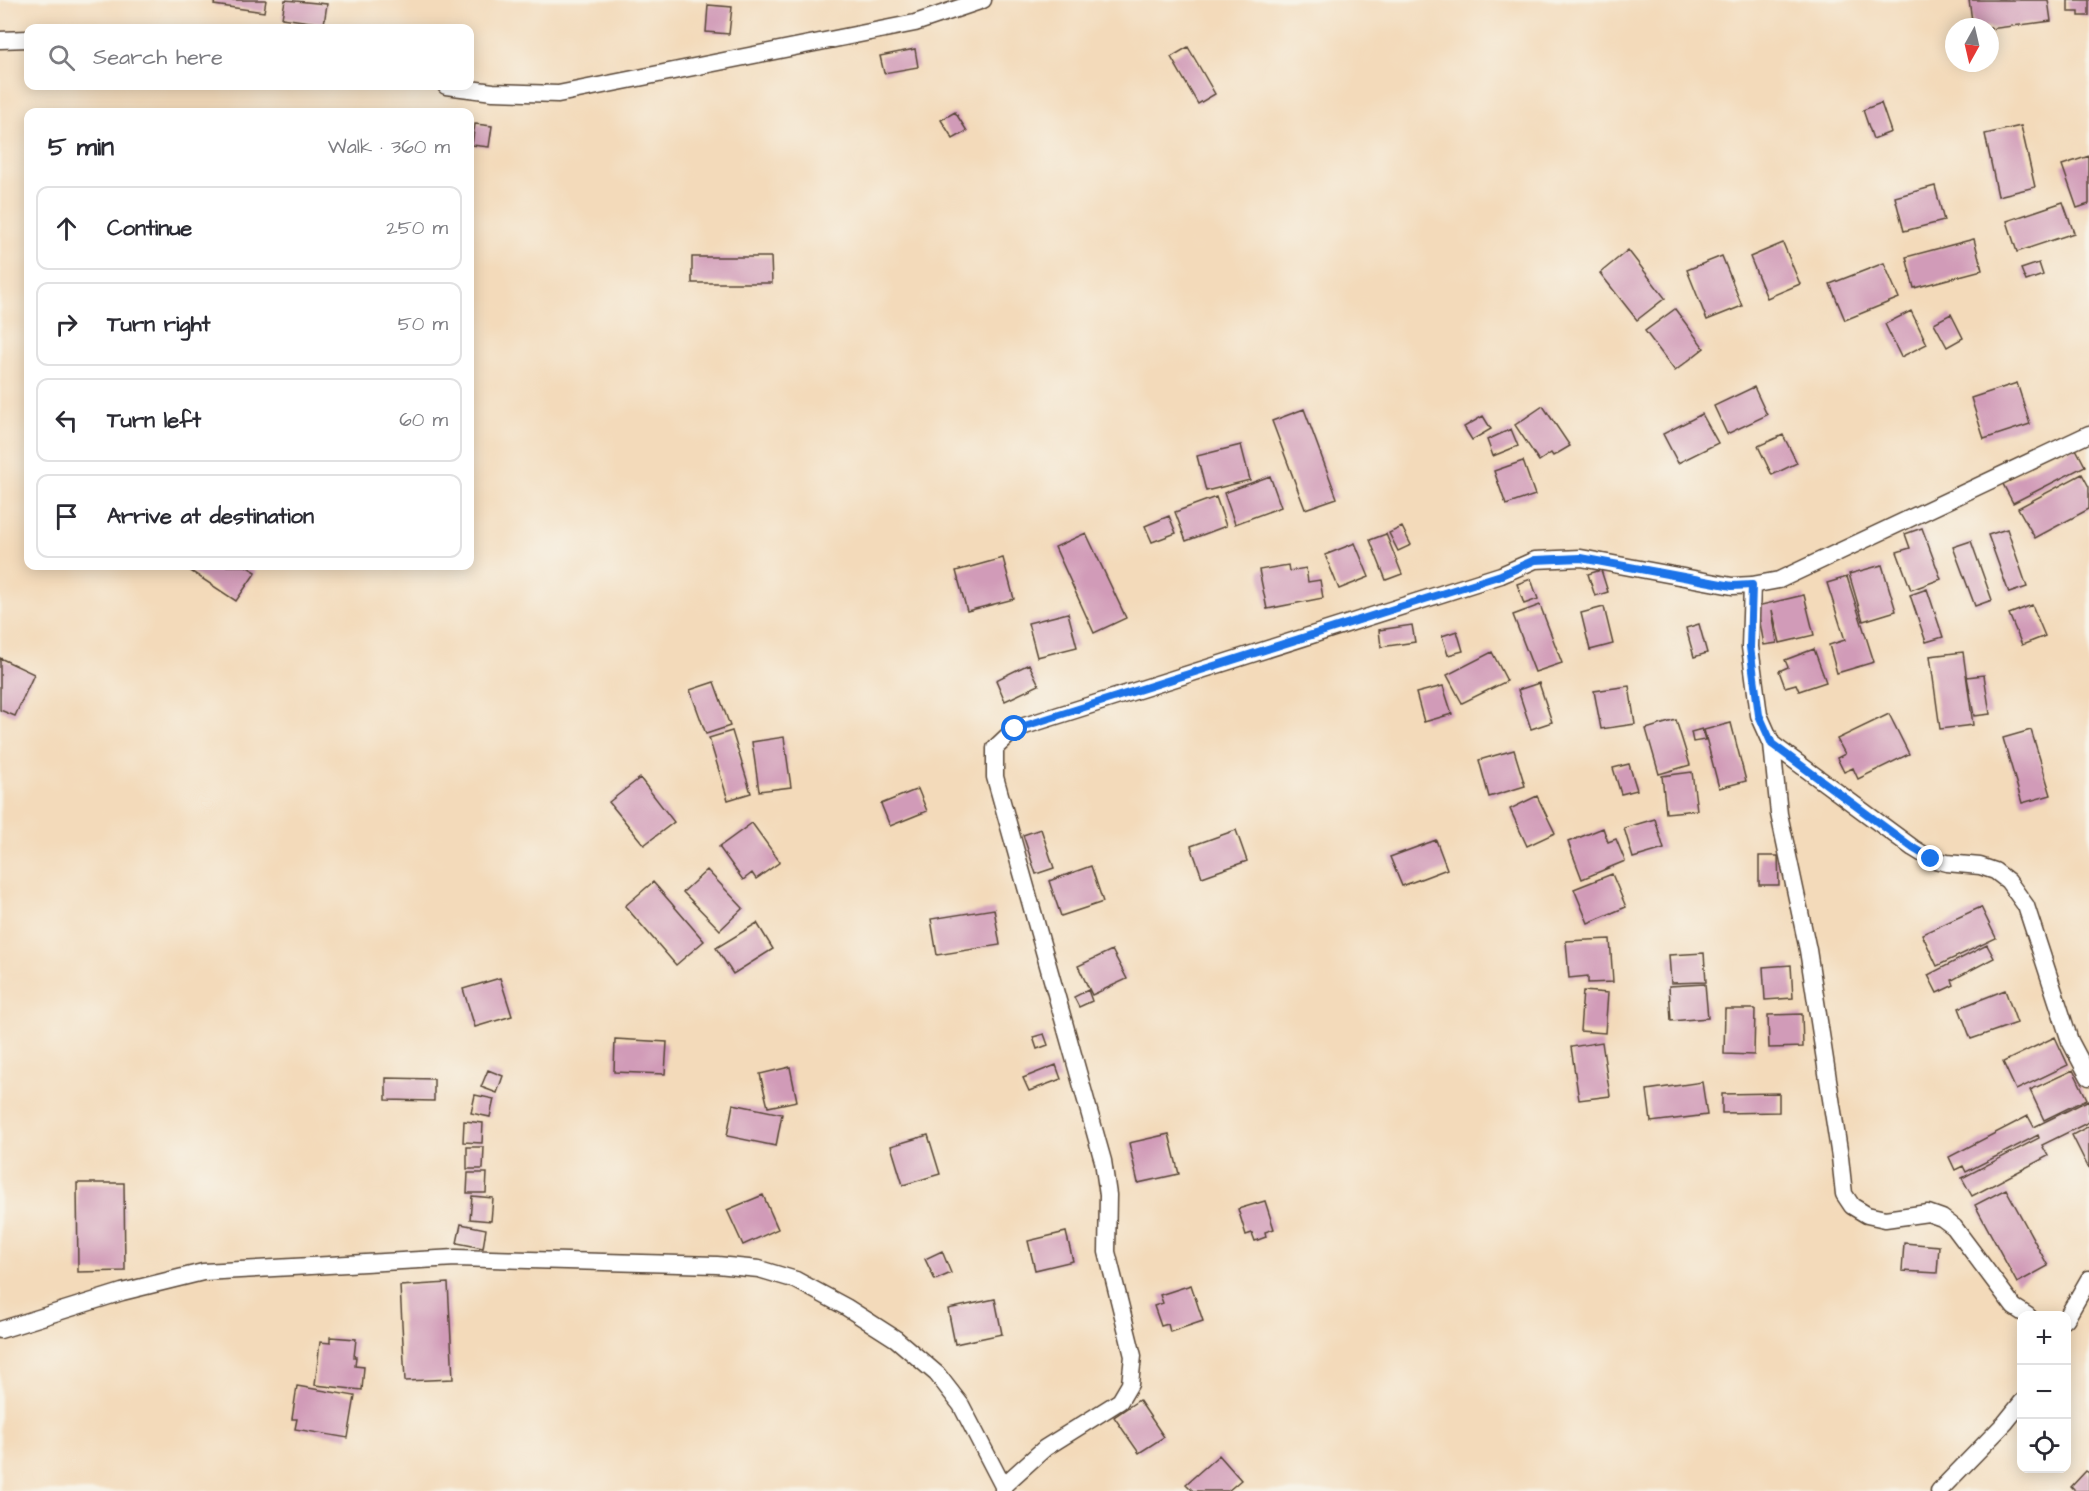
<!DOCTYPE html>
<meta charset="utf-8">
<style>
body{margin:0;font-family:"Architects Daughter",sans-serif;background:#f2f2f3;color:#2b2b33}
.controls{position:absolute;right:18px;bottom:18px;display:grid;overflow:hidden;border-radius:12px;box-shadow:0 3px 15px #0003}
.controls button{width:54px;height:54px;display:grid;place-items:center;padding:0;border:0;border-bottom:2px solid #e1e1e2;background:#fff;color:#2b2b33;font:30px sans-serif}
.compass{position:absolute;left:1945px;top:18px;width:54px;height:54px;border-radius:50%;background:#fff;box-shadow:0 3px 15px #0003;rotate:188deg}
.stop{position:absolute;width:18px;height:18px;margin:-14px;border:4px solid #1a73e8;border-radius:50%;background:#fff}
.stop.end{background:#1a73e8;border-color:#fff;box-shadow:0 2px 6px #0008}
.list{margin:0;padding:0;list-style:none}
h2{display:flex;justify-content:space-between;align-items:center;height:78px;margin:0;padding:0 24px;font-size:26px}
h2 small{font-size:20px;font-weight:400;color:#7c7c81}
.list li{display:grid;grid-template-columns:39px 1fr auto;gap:18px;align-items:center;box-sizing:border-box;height:84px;margin:0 12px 12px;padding:0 12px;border:2px solid #e1e1e2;border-radius:12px}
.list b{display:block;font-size:22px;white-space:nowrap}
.list em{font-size:20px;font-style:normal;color:#7c7c81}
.icon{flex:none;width:33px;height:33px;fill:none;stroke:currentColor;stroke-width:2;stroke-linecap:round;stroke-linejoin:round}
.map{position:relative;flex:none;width:2089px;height:1491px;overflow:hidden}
.search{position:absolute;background:#fff;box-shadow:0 3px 15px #0003;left:24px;top:24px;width:450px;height:66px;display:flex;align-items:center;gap:15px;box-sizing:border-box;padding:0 21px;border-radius:12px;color:#7c7c81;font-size:22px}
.panel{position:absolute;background:#fff;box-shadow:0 3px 15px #0003;left:24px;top:108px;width:450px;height:462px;border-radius:12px}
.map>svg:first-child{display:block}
</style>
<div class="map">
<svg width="2089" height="1491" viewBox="0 0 2089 1491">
<rect width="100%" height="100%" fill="#f7f3e8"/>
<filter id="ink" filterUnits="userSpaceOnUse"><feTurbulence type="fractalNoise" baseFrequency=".0167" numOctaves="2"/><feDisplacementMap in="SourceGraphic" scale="12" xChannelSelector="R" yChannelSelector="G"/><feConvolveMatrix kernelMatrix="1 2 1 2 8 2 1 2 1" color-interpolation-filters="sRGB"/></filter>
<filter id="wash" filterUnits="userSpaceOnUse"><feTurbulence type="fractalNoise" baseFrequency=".008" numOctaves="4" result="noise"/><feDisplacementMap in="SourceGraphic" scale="24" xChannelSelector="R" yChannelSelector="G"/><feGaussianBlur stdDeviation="1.35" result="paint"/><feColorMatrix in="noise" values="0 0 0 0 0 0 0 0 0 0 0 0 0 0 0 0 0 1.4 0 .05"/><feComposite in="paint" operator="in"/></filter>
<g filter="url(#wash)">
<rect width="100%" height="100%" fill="#f3daba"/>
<g id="blocks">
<!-- building -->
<path fill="#d19bb8" d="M215,0H266L264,12L214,5Z
M285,0L327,4L324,24L282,18Z
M1969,0H2048L2051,21L1990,29V27H1973Z
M2068,0H2089V16H2079V12H2068Z
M708,5L732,7L729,34L706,32Z
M1188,47L1215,94L1198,104L1171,57Z
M915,49L918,67L884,73L880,56Z
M1881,103L1891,132L1873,139L1863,110Z
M955,112L967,131L953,139L941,120Z
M475,124L492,126L489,147L472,145Z
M2021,126L2035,187L1998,196L1985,134Z
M2089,156V204L2077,208L2062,165Z
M1935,186L1944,221L1904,231L1895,197Z
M2063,202L2074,233L2017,252L2007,221Z
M1974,239L1982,270L1914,288L1906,257Z
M1783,243L1800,284L1767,298L1750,257Z
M1628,250L1665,298L1637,320L1600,273Z
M1722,256L1742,306L1707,320L1687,270Z
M692,257H771L772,283H692Z
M1884,263L1899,298L1845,320L1830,284Z
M2039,263L2043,275L2026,281L2021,269Z
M1675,309L1704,348L1675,371L1645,331Z
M1911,311L1927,344L1901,357L1885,324Z
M1951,314L1963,338L1947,347L1934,323Z
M2017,383L2030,424L1984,439L1971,398Z
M1754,387L1767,415L1727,434L1714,406Z
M1543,406L1570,446L1553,456L1551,453L1539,461L1515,425Z
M1304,409L1337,498L1305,509L1272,421Z
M1702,414L1718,443L1678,463L1663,434Z
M1483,416L1491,429L1472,440L1464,427Z
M1511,429L1518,446L1493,456L1487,440Z
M1783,435L1797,463L1772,475L1758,446Z
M1241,445L1250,480L1206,491L1197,456Z
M2075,447L2085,466L2013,503L2003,484Z
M1523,461L1535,495L1506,505L1494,471Z
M2082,474L2089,487V509L2035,538L2018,508Z
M1270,476L1281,507L1235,524L1224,493Z
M1216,497L1226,526L1186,541L1175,512Z
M1169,516L1176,533L1152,542L1145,526Z
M1402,527L1411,545L1398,551L1389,533Z
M1922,528L1941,579L1911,590L1897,552L1910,548L1905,534Z
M2007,529L2027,587L2009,593L1988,535Z
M1086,533L1126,618L1094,633L1055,547Z
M1386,534L1402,574L1386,580L1370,540Z
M1971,541L1992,600L1975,606L1953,547Z
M1355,543L1369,577L1339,589L1325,555Z
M1003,558L1014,599L967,611L956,571Z
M1288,565L1289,571L1306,568L1308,582L1320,580L1323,598L1267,609L1259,570Z
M1882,565L1896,611L1863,621L1849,574Z
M183,566H246L256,572L236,601Z
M1601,570L1608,592L1595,596L1588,574Z
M1847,577L1874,662L1837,673L1829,645L1845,640L1827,583Z
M1531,579L1538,599L1524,604L1517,584Z
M1927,589L1943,637L1926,642L1910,595Z
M1804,595L1814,635L1780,643L1772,610L1777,643L1764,645L1757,606Z
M1540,605L1562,663L1535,672L1513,615Z
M2032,605L2045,636L2022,645L2009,614Z
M1604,607L1613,644L1590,650L1581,613Z
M1068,613L1077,647L1037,657L1028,623Z
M1699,624L1707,653L1694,657L1686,628Z
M1412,625L1415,642L1381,647L1379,630Z
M1457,631L1463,651L1448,655L1442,636Z
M1814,649L1826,682L1799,691L1796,684L1785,687L1779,671L1788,667L1785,660Z
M1492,652L1507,681L1462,703L1447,675Z
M1963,652L1973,725L1940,729L1930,656Z
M0,658L34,674L15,716L0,710Z
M1029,664L1039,685L1005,701L996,680Z
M1984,675L1990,714L1974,716L1967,677Z
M714,682L730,726L706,734L690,690Z
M1539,683L1552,722L1531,729L1518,690Z
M1443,686L1452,714L1424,722L1416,693Z
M1629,686L1635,724L1601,729L1594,691Z
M1889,714L1909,754L1858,779L1853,768L1844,772L1837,758L1845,754L1837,739Z
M1676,720L1690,765L1659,774L1646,729Z
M1731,723L1746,781L1719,788L1704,730Z
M1702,729L1705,740L1693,742L1691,732Z
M2031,730L2051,795L2022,803L2003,738Z
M732,731L751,793L728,800L709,738Z
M784,737L791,787L759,791L752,742Z
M1514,750L1525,786L1489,797L1479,760Z
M1629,764L1637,790L1621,794L1613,768Z
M1692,772L1697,810L1666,813L1662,776Z
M640,778L674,822L644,845L609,802Z
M918,789L927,811L890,826L881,804Z
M1537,796L1555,833L1527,846L1510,809Z
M1655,819L1664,849L1633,858L1624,828Z
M752,823L780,862L756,879L752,873L743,880L719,847Z
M1603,828L1608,842L1616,839L1625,861L1582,879L1568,842Z
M1041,829L1054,868L1036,874L1023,835Z
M1236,830L1247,861L1202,877L1191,846Z
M1436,840L1447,869L1402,886L1390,857Z
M1759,856H1778L1779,885H1759Z
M1091,866L1103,902L1061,916L1049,881Z
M707,870L743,908L720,930L683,892Z
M1612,874L1626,907L1588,923L1574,889Z
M653,882L704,941L676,965L625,906Z
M1981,907L1996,938L1937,966L1922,934Z
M994,909L1000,945L937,955L931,919Z
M757,923L773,949L733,974L716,948Z
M1610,939L1613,982L1588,983V976L1569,978L1566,941Z
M1987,945L1994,958L1952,980L1954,985L1937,993L1928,975Z
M1112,950L1127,979L1092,995L1078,966Z
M1704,953L1706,982L1671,983L1669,955Z
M1791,965L1793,998L1765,1000L1763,967Z
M500,978L512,1016L475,1027L463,989Z
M1705,984L1708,1018L1671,1021L1669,986Z
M1088,990L1092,1001L1079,1007L1074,997Z
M2005,990L2017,1023L1971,1039L1959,1008Z
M1583,991L1608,993L1605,1033L1580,1031Z
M1725,1009H1755L1754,1055L1724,1054Z
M1802,1014L1803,1047L1769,1048L1768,1015Z
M1044,1034L1048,1045L1037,1049L1033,1037Z
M2055,1037L2068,1065L2016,1090L2003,1062Z
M615,1039L667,1042L665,1074L614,1072Z
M1602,1042L1610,1096L1579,1100L1571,1047Z
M1056,1065L1061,1079L1029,1091L1023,1078Z
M790,1067L797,1101L768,1107L760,1074Z
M488,1070L503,1076L497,1093L481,1087Z
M2073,1070L2087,1099L2044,1120L2030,1090Z
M386,1078L434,1079V1101L386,1100Z
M1702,1082L1707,1115L1651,1122L1647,1090Z
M1779,1093V1112L1722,1113V1094Z
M475,1095L494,1099L490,1117L471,1113Z
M2089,1100V1122L2042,1145L2048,1156L1972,1196L1962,1178L2039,1138L2038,1135L1966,1172L1963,1166L1955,1170L1949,1157L2028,1116L2034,1127Z
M733,1104L782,1114L776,1146L727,1136Z
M464,1121L483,1123L482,1143L463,1142Z
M2089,1126V1169L2072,1135Z
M1169,1134L1179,1174L1138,1183L1129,1143Z
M928,1135L940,1174L903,1185L891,1146Z
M467,1147H484L483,1169H467Z
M468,1173H487L486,1193H467Z
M77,1183H124L125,1271L78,1272Z
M2006,1189L2048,1266L2017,1283L1975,1205Z
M763,1195L778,1229L743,1245L727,1210Z
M472,1196L493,1198L491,1221L470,1219Z
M1265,1201L1274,1229L1265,1232L1266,1237L1255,1241L1252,1233L1246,1235L1238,1209Z
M461,1224L486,1229L483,1248L457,1243Z
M1066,1232L1073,1261L1035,1270L1028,1241Z
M1904,1243L1939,1246L1937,1273L1902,1271Z
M942,1251L951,1273L935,1280L925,1259Z
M448,1283L453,1379L405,1381L400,1286Z
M1191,1285L1203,1321L1170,1332L1168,1324L1161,1326L1154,1306L1163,1303L1160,1295Z
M995,1299L1002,1334L955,1344L948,1309Z
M330,1337L356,1339L354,1357H356L355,1366L364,1367L362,1390L315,1385L320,1342L330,1343Z
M297,1386L355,1396L348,1438L295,1429L297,1419H292Z
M1139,1400L1164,1437L1139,1453L1114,1417Z
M1219,1455L1241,1480L1228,1491H1193L1186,1484Z
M2086,1471L2089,1473V1491H2075L2071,1487Z"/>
</g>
</g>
<g filter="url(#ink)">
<use href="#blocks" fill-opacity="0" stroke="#574435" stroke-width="1.5"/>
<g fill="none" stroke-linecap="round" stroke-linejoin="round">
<!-- minor casing -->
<g stroke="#574435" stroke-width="19">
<path id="minor" d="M0,40L28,39
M446,86L493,92L558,94L915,23L983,0
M1752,585L1750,647L1759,715L1772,744L1913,848L1931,859L1947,863L1980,866L1995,871L2008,881L2026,906L2070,1041L2089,1077
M1772,744L1779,814L1808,950L1840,1157L1844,1194L1852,1206L1867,1215L1885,1219L1928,1213L1942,1218L1954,1227L2014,1307L2028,1316
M2066,1319L2089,1279
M0,1330L122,1292L203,1272L456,1258L717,1265L759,1269L796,1280L846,1307L896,1339L937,1374L961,1405L1003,1486
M1003,1491V1486L1045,1448L1120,1401L1130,1384L1133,1356L1107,1252L1108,1195L1103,1161L995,777V748L1015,729L1501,575L1535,560L1581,558L1732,586L1752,585L1779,580L2089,434
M1939,1491L2005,1423L2022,1402"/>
</g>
<!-- minor -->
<use href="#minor" stroke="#fff" stroke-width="16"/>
</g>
</g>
<g fill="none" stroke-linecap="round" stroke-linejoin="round" filter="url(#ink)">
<!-- route -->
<path stroke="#1a73e8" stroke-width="8" d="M1015,729L1501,575L1535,560L1581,558L1732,586L1752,585L1750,647L1759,715L1772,744L1913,848L1931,859"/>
</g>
</svg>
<div class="controls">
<button>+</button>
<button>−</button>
<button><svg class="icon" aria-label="locate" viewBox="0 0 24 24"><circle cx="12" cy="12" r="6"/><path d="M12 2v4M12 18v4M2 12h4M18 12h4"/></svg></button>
</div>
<svg class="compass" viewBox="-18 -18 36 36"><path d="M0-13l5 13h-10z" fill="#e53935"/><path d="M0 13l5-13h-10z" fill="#7c7c81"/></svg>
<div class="stop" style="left:1015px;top:729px"></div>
<div class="stop end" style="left:1931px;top:859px"></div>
<div class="search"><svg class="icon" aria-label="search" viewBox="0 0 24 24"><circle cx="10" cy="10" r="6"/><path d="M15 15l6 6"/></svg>Search here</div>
<section class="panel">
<h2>5 min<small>Walk · 360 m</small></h2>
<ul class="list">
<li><svg class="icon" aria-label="ahead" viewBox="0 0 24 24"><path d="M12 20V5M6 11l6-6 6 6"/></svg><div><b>Continue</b></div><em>250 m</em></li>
<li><svg class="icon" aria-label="right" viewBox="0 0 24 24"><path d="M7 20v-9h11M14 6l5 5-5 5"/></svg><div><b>Turn right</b></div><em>50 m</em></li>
<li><svg class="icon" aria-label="left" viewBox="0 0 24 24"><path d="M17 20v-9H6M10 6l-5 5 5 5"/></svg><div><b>Turn left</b></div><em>60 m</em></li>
<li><svg class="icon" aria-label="arrive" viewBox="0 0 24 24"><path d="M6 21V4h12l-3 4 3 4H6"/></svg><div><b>Arrive at destination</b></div></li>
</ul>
</section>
</div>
